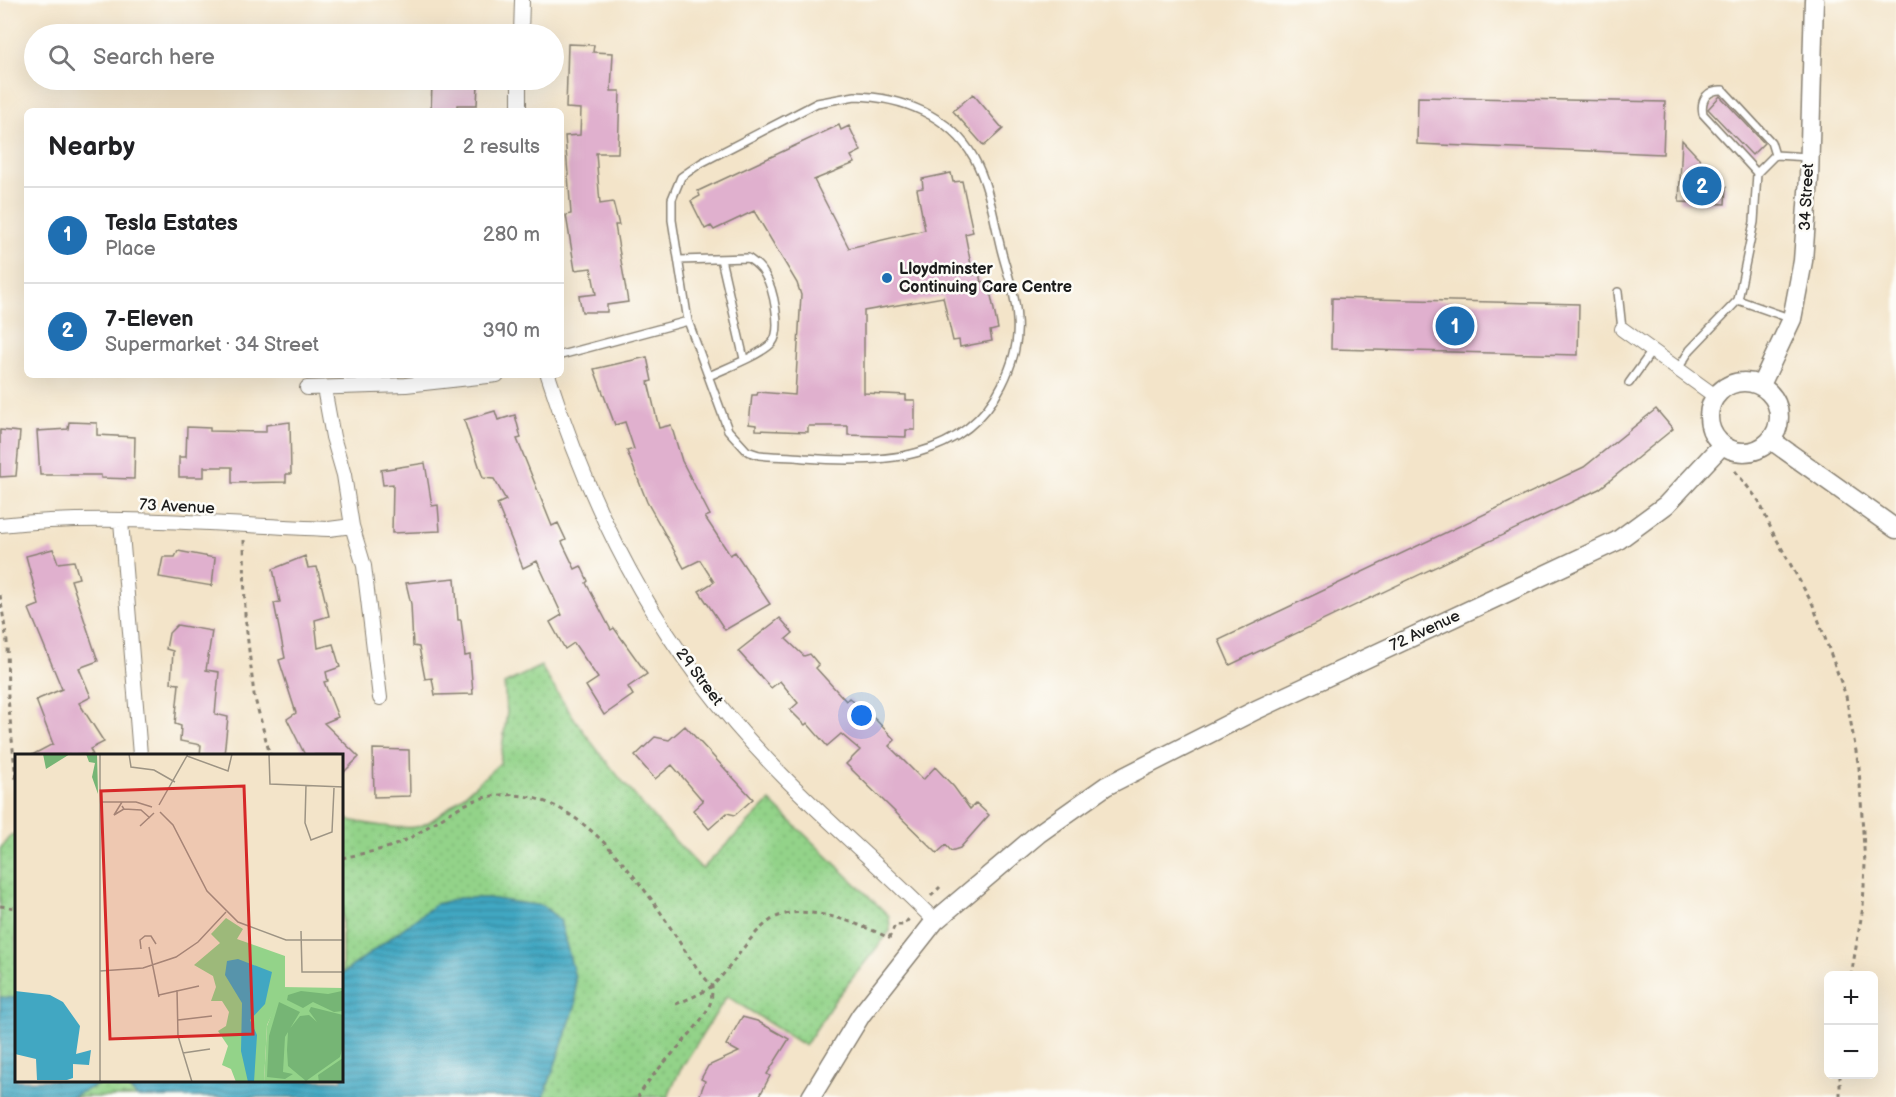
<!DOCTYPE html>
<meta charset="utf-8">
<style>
body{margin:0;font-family:"Balsamiq Sans",sans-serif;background:#f6f6f6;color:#202124}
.controls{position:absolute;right:18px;bottom:18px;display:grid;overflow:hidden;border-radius:9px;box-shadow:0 6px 24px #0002}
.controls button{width:54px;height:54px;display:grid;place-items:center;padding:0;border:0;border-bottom:2px solid #e0e0e0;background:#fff;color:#202124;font:30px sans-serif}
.you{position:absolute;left:862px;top:716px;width:21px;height:21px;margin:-15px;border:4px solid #fff;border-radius:50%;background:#1a73e8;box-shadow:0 0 0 9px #1a73e833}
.badge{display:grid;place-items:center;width:39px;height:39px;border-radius:50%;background:#1f6fb2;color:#fff;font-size:20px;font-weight:700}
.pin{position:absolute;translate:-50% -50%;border:3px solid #fff;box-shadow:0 2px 6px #0006}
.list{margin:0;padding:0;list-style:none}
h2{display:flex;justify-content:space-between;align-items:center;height:78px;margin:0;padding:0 24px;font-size:26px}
h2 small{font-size:20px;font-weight:400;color:#757577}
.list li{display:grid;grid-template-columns:39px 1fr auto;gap:18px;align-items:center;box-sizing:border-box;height:96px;padding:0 24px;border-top:2px solid #e0e0e0}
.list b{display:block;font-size:22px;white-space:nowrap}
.list p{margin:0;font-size:20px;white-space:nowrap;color:#757577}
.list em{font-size:20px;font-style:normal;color:#757577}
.icon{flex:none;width:33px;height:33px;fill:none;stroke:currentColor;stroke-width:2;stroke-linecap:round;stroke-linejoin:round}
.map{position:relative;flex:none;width:1896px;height:1097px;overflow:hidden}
.search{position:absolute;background:#fff;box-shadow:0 6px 24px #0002;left:24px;top:24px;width:540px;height:66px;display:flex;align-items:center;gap:15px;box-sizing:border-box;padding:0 21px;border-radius:33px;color:#757577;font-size:22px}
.panel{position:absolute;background:#fff;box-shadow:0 6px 24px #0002;left:24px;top:108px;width:540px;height:270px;border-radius:9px}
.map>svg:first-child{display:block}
</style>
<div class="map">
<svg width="1896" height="1097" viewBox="0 0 1896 1097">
<defs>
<pattern id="park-dots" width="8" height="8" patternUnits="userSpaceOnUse" patternTransform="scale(1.5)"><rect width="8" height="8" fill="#93d389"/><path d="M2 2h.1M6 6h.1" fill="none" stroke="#7eb576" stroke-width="1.8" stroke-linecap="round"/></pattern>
<pattern id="water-rules" width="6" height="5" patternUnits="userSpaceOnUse" patternTransform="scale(1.5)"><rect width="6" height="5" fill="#41a7c2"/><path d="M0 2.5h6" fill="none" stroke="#36879d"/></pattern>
</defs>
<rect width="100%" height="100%" fill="#fdfcf7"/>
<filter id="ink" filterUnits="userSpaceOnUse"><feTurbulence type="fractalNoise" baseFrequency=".0167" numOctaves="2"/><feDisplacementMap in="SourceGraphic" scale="12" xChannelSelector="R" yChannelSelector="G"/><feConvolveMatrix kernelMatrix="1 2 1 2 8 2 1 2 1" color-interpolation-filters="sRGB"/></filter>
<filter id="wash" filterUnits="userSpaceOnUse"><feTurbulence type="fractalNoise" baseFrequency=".008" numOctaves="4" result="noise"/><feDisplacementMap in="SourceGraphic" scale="24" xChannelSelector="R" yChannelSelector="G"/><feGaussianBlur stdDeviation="1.35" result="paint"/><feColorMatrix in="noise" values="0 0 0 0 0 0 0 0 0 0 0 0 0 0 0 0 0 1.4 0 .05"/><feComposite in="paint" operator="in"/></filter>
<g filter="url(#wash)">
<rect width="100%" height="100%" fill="#f3e4c9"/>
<!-- park -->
<path fill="url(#park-dots)" stroke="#587852" stroke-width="1.5" d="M541,666C584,741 642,807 702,869L770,801L889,916L890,931L835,1000L805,1046L727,996L680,1070L668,1097H0V849L11,835L16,834V1080H342V818C359,823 403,831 420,826C437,822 485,776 500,763L507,712L504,684Z"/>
<!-- water -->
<path fill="url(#water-rules)" stroke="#2e626f" stroke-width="1.5" d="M459,898H488L543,906L560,920L575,977L576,1004L544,1097H137L127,1087L106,1081L71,1097H0V997L16,998V1080H342V974L436,904Z"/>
<g id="blocks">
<!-- building -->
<path fill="#e0b0ce" d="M568,44L594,45L593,52L613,53L611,91H620L618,153H596L600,204L613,202L619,225H615L628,302L607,305V312H582L579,296L596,294L591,268L575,270L566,215L571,214L565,136L580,135L581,109L566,108Z
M432,83L478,84L477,105H457V111H431Z
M973,94L1003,129L984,146L953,111Z
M1720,96L1764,143L1752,155L1708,109Z
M1418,97L1665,102L1663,154L1417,144Z
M839,125L841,130L849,126L861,151L851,156L855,163L814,180L849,248L925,230L917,189L923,188L922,179L951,173L953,182L962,181L973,232L965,234L973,275L979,273L981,282L988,281L998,329L990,331L992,341L960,347L959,340L953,341L943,297L864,311V393L906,395V400H915V430H906V437L848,435V426H808V432L756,430V425L749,424L752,395H757L758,392L795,395L801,295L797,283L754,211L714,230L711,226L705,229L691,201L700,196L698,191Z
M1682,140L1726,187L1725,204L1679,202Z
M1332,298L1579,304L1578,355L1331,349Z
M647,357L652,381L648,382L659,428L671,425L682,461L710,515L705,517L730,555L735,552L770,604L725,630L699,591L714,582L700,560L684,568L647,502L627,451L634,449L625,422L615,425L594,369Z
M1656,409L1673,429L1599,489L1230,665L1219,640L1584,467Z
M495,411L498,420L515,415L521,438L517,439L552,526L558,523L566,540L562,542L575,569L581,566L588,581L586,583L611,630L614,628L647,674L628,687L633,695L604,715L586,686L598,678L574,643L565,649L550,622L562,615L537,561L523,568L497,504L506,500L494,479L483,478L464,420Z
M69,422L97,423V435L135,437L134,479L101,478V475H40L37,431L68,429Z
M290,422L291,474H286V482L232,483V467H204V477H179V457H186L187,427L210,428V431L266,432V425Z
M0,430L20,432L16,476L0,477Z
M425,463L432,506L438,505L440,531L392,533L393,484L383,485L381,470Z
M53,549L58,563L74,561L79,578L71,580L98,661L79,668L91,697L79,703L104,742L90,749L93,755H32L53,744L36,700L62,689L29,609L39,605L26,556Z
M178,551L215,558L212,586L159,577L163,557H175Z
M305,556L308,568L317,567L329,616L315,620L318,648L333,644L340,667L326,672L328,681L324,682L338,717L324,723L359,757L342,774V755H305L287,719L296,713L279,660L285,658L274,603L280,602L273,569Z
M455,578L458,620H461L465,656L470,655L473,694L435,695L432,678L425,679L419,647L413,646L411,604L406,583Z
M780,618L793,633L786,639L804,656L810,654L819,665L816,668L846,701L849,698L876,720L895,740L889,746L923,780L935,767L954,787L970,809L976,803L989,815L960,848L951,851L946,845L937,853L846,764L860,750L841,734L827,746L807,723L805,725L790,710L798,703L780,681L771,688L738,651Z
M177,625L212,631L206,670L219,672L215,714L228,717L224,755H200L201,745L180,741L181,726L175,724L179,684L171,683L173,651L166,649L169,633Z
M685,726L753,799L735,815L727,813L709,829L693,810L703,801L672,765L655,779L635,756L655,737L669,740Z
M373,749L409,750L410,796L374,797Z
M742,1017L757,1021L789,1039L767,1074L770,1076L759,1097H699L705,1081L701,1079L708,1066L739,1052L726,1045Z"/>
</g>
</g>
<g filter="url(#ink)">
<use href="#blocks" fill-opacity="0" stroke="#888072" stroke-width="1.5"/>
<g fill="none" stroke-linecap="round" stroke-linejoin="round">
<!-- service casing -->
<g stroke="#888072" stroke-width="10">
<path id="service" d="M855,96C901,97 950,115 974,158C990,187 994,222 1002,253C1008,275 1016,297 1017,320C1019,342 1012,365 1002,385C964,462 879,464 804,458C789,456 774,457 759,455L747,451L728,430L688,321L672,220V199L681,177L701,163L817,103Z
M1775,155L1757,173L1703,114C1700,99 1708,89 1723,90L1771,142L1775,155L1809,157
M721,259L744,359
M679,260L748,258C755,263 761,267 765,275C773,288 783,330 772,343C759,356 726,368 709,376
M1618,292L1622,329
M1738,300L1792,319
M561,355L688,321
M1678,369L1690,350L1738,300L1754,222L1757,173
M1629,383L1652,351"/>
</g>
<!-- minor casing -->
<g stroke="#888072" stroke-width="16">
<path id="minor" d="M521,34L522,0
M519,111V80
M1622,329L1715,396
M548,375C598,531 666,658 783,776C832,826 886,871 935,921
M307,388L406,385L497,375
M324,388L333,437L344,475L352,526L364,566L380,698
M121,521L140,755
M0,525C109,513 220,525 329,529L352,526"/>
</g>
<!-- tertiary casing -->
<g stroke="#888072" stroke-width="21">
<path id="tertiary" d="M1709 417a35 35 0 1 1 70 0a35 35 0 1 1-70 0Z
M1761,385L1792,319L1803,261L1809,178L1814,0
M1771,440L1896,529
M811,1097L861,1015L935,921L1038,834L1106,786L1256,710L1617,541L1666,505L1722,445"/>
</g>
<!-- path -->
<path stroke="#888072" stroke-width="3" stroke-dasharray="4.5 4.5" stroke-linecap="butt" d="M1735,471L1759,501L1772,531L1813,605L1846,696L1859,768L1865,864L1863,907L1851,976
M244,540L245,615L254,695L270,755
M0,595L7,642L8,698L16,780
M342,858C359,854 379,851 395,845C425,833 449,808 479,799C555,777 611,845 652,900C673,929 687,959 712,986C712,991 712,999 710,1004C698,1033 656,1065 638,1097
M931,896L940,887
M0,906L16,908
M676,1004C688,999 704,993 713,985C734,966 747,936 771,920C801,900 861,924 889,938L895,925H904L911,916
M1840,1074V1097"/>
<!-- service -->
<use href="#service" stroke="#fff" stroke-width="7"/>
<!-- minor -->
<use href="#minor" stroke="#fff" stroke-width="14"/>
<!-- tertiary -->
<use href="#tertiary" stroke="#fff" stroke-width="18"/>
</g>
</g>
<!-- markers -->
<circle fill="#1f6fb2" stroke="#fdfcf7" stroke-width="2" cx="887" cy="278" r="6"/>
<g text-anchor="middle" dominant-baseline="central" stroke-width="5" stroke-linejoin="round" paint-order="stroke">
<!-- street labels -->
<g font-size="16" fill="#1c1c1c" stroke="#fdfcf7">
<text transform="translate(1807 197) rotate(-87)">34 Street</text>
<text transform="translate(177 507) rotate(3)">73 Avenue</text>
<text transform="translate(1425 631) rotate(-25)">72 Avenue</text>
<text transform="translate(699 677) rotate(53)">29 Street</text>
</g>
<!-- poi labels -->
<g font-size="16" font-weight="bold" fill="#1c1c1c" stroke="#fdfcf7" text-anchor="start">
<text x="899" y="269">Lloydminster<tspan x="899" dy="18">Continuing Care Centre</tspan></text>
</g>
</g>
<!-- overview -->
<g transform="translate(15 754)">
<rect width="328" height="328" fill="#f3e4c9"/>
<path d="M267,233L328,234V328H249L252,272Z" fill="#93d389"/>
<path d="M28,0H55L31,15ZM71,0H82L83,40L77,23L80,9L74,8ZM286,237L313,240L327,237L328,257L319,258L298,248L288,254L272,246L273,241ZM264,248L285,258L270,283L268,318L278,320L270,325L252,323L254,282ZM296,253L328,261V292L325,303L291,327L273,312L272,296L273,277L285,262L294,261L302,268L294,257ZM328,304V328H304L303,321Z" fill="#76b575"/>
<path d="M211,164L228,175L222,185L270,202V233L252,271L249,328H221L216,315L207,311L213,292L203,277L211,272L214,258L207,247H196L201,233L198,222L179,211L205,189L196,180Z" fill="#93d389"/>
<path d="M223,205L257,218L250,250L235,266L242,281L239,328H233L226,297L227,249L210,221L212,207ZM0,237L35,241L48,248L65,272L61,300L76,296L74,311L58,310V324L52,326H22L21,305L0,300Z" fill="#41a7c2"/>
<path fill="none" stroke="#9d9484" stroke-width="1.5" d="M85,0V328M114,0L116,13L139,16L160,28M254,0L255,30L329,33M172,2L213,17L217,0M291,31L290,69L296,86L317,78L319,34M85,48H121L137,53M107,48L99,61L109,55L107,52M144,51L173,0M109,55L126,56L135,64M145,58L158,71L192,137L223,168L271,186H329M125,72L139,59M286,177L287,218H329M134,193L144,243M126,195L125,186L130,182H136L141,190M85,217L128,214L161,203L183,188L211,158M162,236L163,282L177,328M144,241L184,232M163,266L197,262M168,299L195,295"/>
<path fill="#d62828" fill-opacity="0.15" stroke="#d62828" stroke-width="3" d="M229,32L238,280L95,285L86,37Z"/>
<rect width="328" height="328" fill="none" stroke="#1c1c1c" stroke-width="3"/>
</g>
</svg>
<div class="controls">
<button>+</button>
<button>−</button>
</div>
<div class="you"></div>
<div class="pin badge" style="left:1455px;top:326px">1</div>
<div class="pin badge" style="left:1702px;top:186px">2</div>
<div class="search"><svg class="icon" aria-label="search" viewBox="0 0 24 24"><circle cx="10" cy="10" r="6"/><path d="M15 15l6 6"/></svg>Search here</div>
<section class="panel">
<h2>Nearby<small>2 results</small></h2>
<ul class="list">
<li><span class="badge">1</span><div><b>Tesla Estates</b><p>Place</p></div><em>280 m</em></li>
<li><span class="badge">2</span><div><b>7-Eleven</b><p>Supermarket · 34 Street</p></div><em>390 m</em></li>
</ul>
</section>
</div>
